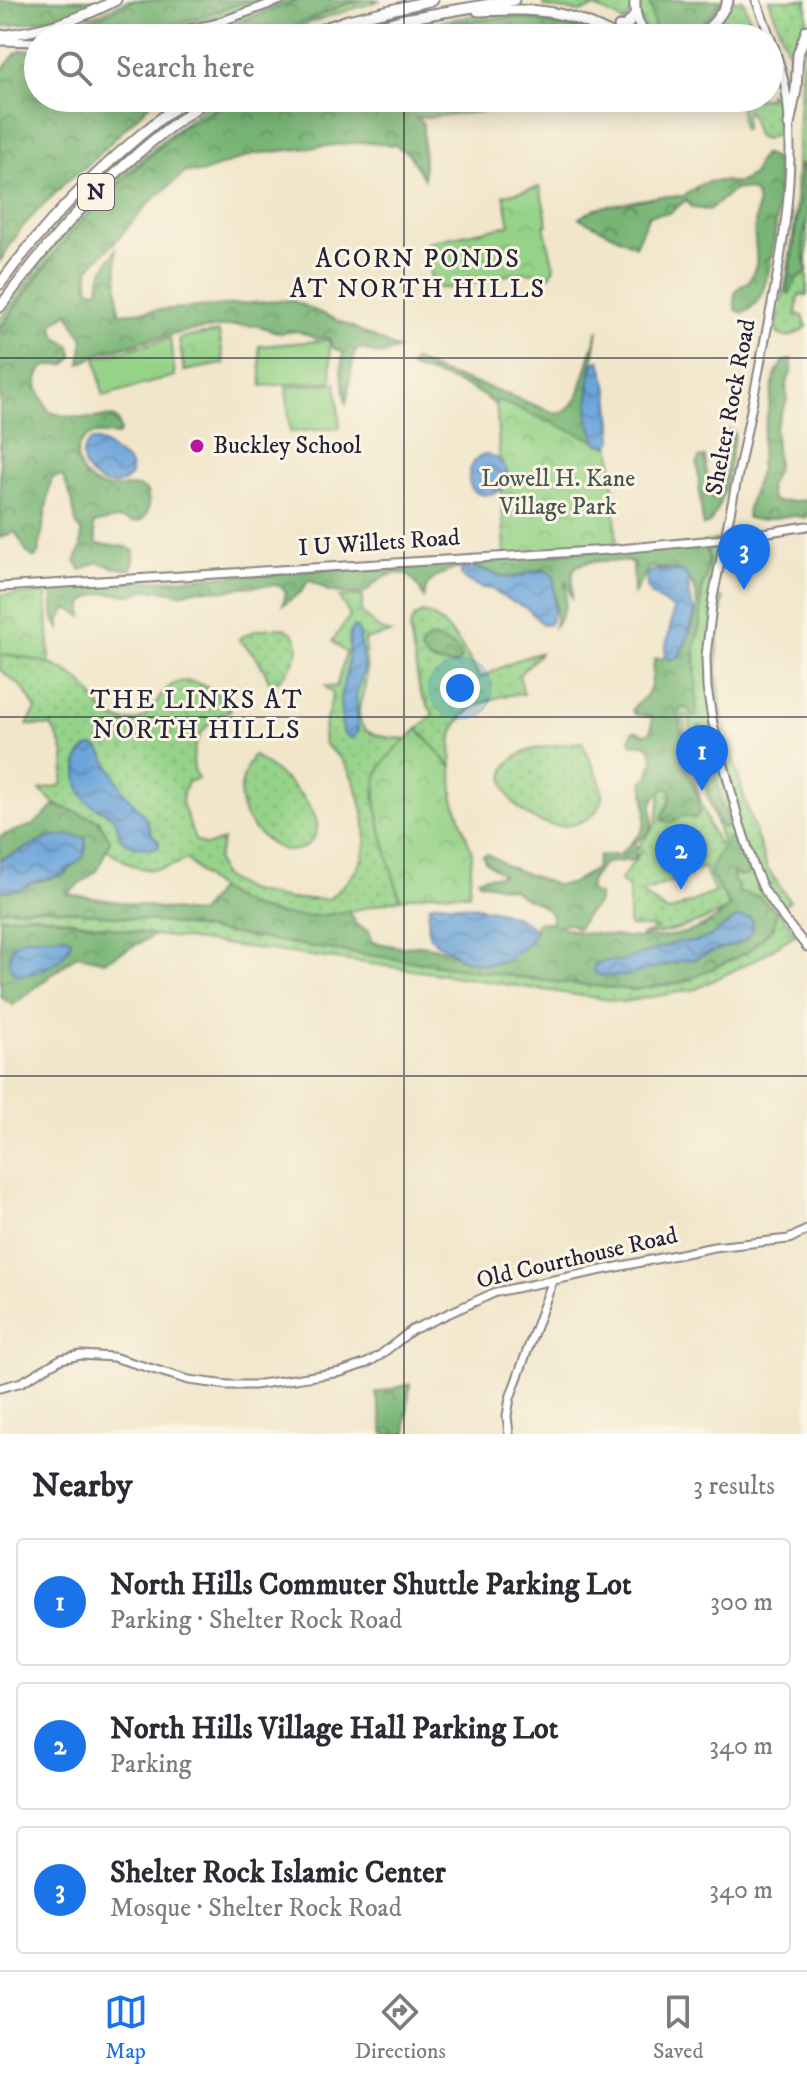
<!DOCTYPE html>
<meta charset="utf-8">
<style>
body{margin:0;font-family:"IM FELL DW Pica",serif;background:#f7f7f7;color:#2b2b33}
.you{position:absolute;left:460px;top:688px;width:28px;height:28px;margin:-20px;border:6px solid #fff;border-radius:50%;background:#1a73e8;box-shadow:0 0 0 12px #1a73e833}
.badge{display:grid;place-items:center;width:52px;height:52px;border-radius:50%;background:#1a73e8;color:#fff;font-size:26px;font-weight:700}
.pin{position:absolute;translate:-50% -66px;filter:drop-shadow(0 2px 4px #0008)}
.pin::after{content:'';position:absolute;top:42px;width:28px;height:24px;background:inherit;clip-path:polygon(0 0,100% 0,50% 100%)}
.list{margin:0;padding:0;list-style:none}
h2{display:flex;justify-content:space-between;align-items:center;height:104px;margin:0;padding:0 32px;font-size:34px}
h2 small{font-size:26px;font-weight:400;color:#7c7c81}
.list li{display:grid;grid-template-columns:52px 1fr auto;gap:24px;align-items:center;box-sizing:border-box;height:128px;margin:0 16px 16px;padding:0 16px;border:2px solid #e1e1e2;border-radius:8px}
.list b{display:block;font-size:30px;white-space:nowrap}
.list p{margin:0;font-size:26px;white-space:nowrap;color:#7c7c81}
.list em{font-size:26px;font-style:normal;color:#7c7c81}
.icon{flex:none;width:44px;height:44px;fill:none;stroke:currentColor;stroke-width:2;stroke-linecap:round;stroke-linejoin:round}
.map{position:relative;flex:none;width:807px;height:1434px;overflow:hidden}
.search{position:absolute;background:#fff;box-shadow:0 4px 20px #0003;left:24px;right:24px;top:24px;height:88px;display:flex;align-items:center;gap:20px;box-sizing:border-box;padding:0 28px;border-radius:44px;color:#7c7c81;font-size:30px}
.sheet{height:536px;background:#fff}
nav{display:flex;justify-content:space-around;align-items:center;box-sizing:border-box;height:112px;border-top:2px solid #e1e1e2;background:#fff;font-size:22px;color:#7c7c81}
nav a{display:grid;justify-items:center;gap:4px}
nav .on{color:#1a73e8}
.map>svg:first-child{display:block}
</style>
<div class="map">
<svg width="807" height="1434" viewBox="0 0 807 1434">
<defs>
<pattern id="grass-dots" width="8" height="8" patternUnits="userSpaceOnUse" patternTransform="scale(2)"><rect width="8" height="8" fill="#96d389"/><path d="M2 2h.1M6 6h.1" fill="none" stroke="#81b577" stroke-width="1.8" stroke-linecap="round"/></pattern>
<pattern id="forest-crowns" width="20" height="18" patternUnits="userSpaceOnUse" patternTransform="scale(2)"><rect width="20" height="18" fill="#78b575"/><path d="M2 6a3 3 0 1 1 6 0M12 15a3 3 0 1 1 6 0" fill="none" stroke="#629361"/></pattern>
<pattern id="park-crowns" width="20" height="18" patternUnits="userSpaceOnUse" patternTransform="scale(2)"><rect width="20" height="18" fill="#96d389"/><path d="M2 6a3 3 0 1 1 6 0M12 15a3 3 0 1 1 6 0" fill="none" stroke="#81b577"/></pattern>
<pattern id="water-waves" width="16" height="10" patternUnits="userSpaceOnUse" patternTransform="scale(2)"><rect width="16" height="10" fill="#6ba4da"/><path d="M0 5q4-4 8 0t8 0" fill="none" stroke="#5885b2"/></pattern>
</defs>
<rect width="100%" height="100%" fill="#fcf5e5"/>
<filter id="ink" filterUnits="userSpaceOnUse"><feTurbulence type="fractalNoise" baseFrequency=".0125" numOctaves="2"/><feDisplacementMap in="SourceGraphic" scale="16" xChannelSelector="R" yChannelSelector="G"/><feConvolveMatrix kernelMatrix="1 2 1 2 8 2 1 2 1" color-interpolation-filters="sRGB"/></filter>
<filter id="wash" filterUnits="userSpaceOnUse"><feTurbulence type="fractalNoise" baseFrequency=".006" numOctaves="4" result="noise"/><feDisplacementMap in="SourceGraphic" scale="32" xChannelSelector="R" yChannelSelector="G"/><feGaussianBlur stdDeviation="1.8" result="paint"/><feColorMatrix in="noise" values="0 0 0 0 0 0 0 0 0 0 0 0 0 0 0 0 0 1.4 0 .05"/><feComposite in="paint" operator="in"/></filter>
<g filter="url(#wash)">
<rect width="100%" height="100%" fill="#f1e6ca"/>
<!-- grass -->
<path fill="url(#grass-dots)" stroke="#5c7a62" stroke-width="2" fill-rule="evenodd" d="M127,0H265C198,28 105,45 33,34L76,24Z
M288,0H381L314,21L278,38H165C207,29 248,18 288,0Z
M551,0H632V12L624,23L617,17L595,7L580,12L544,7V3Z
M639,0H723C720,5 718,12 714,17C698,37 651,53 640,19C638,13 639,6 639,0Z
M732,0H743L753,27H734L701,38Z
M769,0H807V23L798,44L794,67Z
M515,13C552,15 578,22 612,38H599L572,26L516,17L444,23L413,34L390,38H358L480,14Z
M807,38V73L805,74L804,96L807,100C807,124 804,146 807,169V296L799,294L796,314L803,316L807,327C797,333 787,342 777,333L776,327L787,277L795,221L801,68Z
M769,93L775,96L778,131L775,135L765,139L757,136L750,113L747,112L745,117V129H742L740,100L741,98H769Z
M218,98H236C197,115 166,140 135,168C83,216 38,269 0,329V320C21,292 40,262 62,236C108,182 161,139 218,98Z
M725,539L713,597L723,598L718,631L717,676L723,719L747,807L767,868L790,901L778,911L796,934L757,959L696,989L623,1002L386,966L155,935L30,914L0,918V910L45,908L154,921L313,947L554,982L633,990L684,982L743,893H737L732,877L733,872L740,876L745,862L740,858L737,844H724L712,864L718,888L725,894L729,908C701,923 673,933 640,936L658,928L629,926V889L620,881L642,850L638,847L656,824L675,705L696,671L695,647L701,620V593L707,573L709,560L708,549L703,542ZM689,715L693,753L722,841L719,845L709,826L687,757L684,717ZM703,867L715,892L668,912L641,893L687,876Z
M363,596L361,612L379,629L391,633L365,640C366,652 367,666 366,678C366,687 362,695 360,704C353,739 384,737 407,739C390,756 376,772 374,797L400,899C374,905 347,914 320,916C268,921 220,899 187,859C151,877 138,871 106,849L110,840L98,820L56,805L40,790L62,785C66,760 66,748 51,726L27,725L36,709L23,688L0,670V654C28,657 58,662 80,681C96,695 100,717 123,721C151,726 154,698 169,687C191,671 219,692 231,710C225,714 219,714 214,719C196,734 187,758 198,779L188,782L183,793L182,802L195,840L206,846L223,840L217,860L222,875L246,890L288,899H329C341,887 354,877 361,861C373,834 359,783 342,760C337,753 327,749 324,742C320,735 331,704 333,694L325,686L336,687L346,653L332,641L350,616L339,597Z
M422,613C445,615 470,659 480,678L517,660L541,652L519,675L524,694C497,694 460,706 452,736C450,746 452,758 452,768L418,729L433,714L420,692L410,633C410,624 412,617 422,613Z
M284,628C313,641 290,674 271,686C264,666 255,653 239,640C251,628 268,628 284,628Z
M582,742C587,757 602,778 602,793C603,804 597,813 587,819C537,847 477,781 516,757C535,745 561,745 582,742Z
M253,755C272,768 333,811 313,839C308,846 300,850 292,851C281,851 272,845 264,838C235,815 235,786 253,755Z"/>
<!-- forest -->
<path fill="url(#forest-crowns)" stroke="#4d6c58" stroke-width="2" fill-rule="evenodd" d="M0,0H101C69,17 35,22 0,27Z
M134,0H252L183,22L119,32L71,34L70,31Z
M298,0H364L344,5L266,38H178L227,28Z
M720,0C717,6 714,12 709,17C697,30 668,38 654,26L649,0Z
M516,17L572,26L599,38H390L413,34L444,23Z
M22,50H38V98H156L89,164L68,180L22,227L0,261V68L3,69L16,53Z
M236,98H263L260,101L262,105L293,103L314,99L329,100L342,98H628L417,118L423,123L424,179L409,154L394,145L364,142L254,154L201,173L186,172L149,203L115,242L89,268L88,286L92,291L99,289L101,274L116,249L119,313L291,300L348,325L398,349C389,353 382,356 373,353C365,351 364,347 356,350C350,369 350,386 346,404L341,372L343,352L333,348L329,338H315L298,331L280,333L259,326L238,325L189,331L144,341L101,353L80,364L83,340L68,313L54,323L53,328L57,338L70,345L73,357L65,365C54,365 43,363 38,376C35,385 39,392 43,400C44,401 48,410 49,411C54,415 86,419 93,418C107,417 119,411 120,432L118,435C109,435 101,432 92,435C66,445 78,476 97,485C116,494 128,479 147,491C150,502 150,522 133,522C129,522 125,519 120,519C112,518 104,523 95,523L93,525L97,544L127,547L134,551V562L130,570L111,567L97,562L81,570L75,562L81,547L82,533L76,523L72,500L63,477L56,476L51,480L39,551L35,558C22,553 24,540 14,532L0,538V329L64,241L105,196L180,129Z
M764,154L775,159C785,184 772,270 761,295C757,303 752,308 744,313L736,310C732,294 734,289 749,281C752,275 755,270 756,264C758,251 753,239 755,226C755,218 760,203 756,195C753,190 744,189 739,189C727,191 719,205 708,210L693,208L686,200L670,213L649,215L635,246L579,218L596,208L661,196H685C701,179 716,179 738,183L753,175L758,161Z
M800,165L804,166L807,183V226C798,240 807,256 806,272L796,279L789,294L787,292L799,205Z
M598,330L590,378L588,420L603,446L610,445V481L502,412C478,384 442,379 409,367L414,360L436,371L493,389L558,414L565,411L577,399Z
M792,359L791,373L786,384L787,400L775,428L777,463L776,471L769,486L771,498L777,502L807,500V518C800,517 793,515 787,516C774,518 760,522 747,518L748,508L760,468L762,441L775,375L784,361Z
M730,430L735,433C729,463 727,499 709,524L703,526L697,463L699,458L705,457L707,482L712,499L716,493L718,443L723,433Z
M686,545L700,546L705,548C713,563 705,576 702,591C700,600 702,608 701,616C700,627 696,637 695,648C694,671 698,693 696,716L693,717L690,710L685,708L679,709L680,727L685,745L682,760L698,797L700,812L696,818L683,816C674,821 673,825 662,820C662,807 675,802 670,789L665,788C663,790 657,795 655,797C644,815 667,825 634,843C639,849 638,853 634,860L604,863C597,874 584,882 592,893L599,895C599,908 591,908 584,918C582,921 581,925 578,928L567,923L558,925C574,933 588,933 606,935C643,940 682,941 715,919C720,916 724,911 729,907C728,898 724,896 719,889C715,883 716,880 710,875C711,862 721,848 729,838H733L737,844L741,858L749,868L747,875L740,876L733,873L734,881L738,886V893L758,896L776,911L774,927L746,953L684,982L633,990L554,982L313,947L154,921L45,908L0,910V891L22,889L30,883L62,875L67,873L86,850V839L49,838L0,860V836L33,825L56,805L98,820L110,840L98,870L67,894L199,914L218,889C261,917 298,921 348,911L354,919L355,924L368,931L372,942C383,943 392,947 403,947C409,947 415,944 421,945C455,947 481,981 515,953C527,944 533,939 536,924L540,922H552V915L540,904L525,898L512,889L479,882L478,879C486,874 494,878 503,875L485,861L483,855L488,854L497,859L506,866L556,885L570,884L595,869L599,856L619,855L640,834L645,824L646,809L643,781L648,777C651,768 658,750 646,745C642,743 637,744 632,744L630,740L633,731H637L644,734L651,732L652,719L651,717L635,714L632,710C636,702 645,700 649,691C654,680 651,669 655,658L661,659L665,656L669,659L678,658L681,656L695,618L697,607L696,593L686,574L681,571L649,567L634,594L633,562C621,561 579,558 574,570C571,577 573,591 572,598L565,580C567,599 567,612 554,627L556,613L554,576C540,561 529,576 514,577C502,579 489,570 478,568C463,564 436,573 427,586C425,590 425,594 424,598C414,576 403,565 380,580C374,583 370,589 365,592C356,596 335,593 326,590C320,587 315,582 309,580L301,592L283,605L286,592L280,586L273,585L241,587L227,591L200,589L180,594L159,590H144L131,595L103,593L90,597L83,604V617L68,608L60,619V629L54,620L52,594L49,590L43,588ZM736,918L751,931L747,938L739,943L716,950L694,959L683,960L661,967L605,961H621L679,942H696L711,936Z
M433,638C442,639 457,647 461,656L460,661L455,665C447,665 433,663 427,658C416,650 423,641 433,638Z
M699,726L703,728L705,755L717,779L721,806L728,817L726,828L721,827L717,820L702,769L694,748L693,735Z
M30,914L155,935L105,961L77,955L13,1005L1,997L0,918Z
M410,1384L406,1423L407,1434H384L376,1393Z"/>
<!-- park -->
<path fill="url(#park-crowns)" stroke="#5c7a62" stroke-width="2" d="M540,187L548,225L544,226L554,267L550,276C508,262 472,295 431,287L428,242L510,225L504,195Z
M219,332L224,364L184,371L179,338Z
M496,400L611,447L617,549L505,555Z
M46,593L50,664L19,656L0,654V595Z
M418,729L452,768L453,796L472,853L469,894L433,893L400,899C392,868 367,799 379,771C387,754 405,742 418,729Z"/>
<!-- garden -->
<path fill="#96d389" stroke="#5c7a62" stroke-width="2" d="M170,338L175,376L103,396L96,358Z
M329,340L332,381L262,386L259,346Z
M336,383L340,428L290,432L286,387Z"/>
<!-- water -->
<path fill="url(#water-waves)" stroke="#46638a" stroke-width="2" d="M600,361L609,392L613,439L610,445L598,444L588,420L590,378L594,362Z
M92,440C105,441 107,446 116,453C126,461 132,461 131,475C106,504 64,460 92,440Z
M485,454C500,456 508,467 509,482C505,489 501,490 493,493C465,503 460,464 485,454Z
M470,567C483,568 504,580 516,577C530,574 541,564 554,576V610L549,625H543L528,609L499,595L493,589L481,588L464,579L461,575V569Z
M661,570L681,571L686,574L688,578L689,596L695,613L686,642L678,658L669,659L665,656C665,640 673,625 673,608C657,599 643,594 647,574L651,571Z
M354,627L359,631L364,670L356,696L358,732L352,738L348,737L343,733L340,699L348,664L350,633Z
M93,746L100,749L125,794L144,815L152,834L159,842L158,848C147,850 129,846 120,838C118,830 118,822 111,816C102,809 92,808 85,799C74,784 72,751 93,746Z
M69,835L86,838L84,856L62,875L30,883L22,889L0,891V860L49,838Z
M438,903C462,905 524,909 535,932L527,945L513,955L509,960L489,964L470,961L459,958L453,952L437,944L429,935L428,914L430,905Z
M736,918H750L752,920L751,932L747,938L739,943L716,950L694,959L683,960L626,976H601L594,972V966L605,961H621L679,942H696L711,936Z
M66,936L71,939C69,962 36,975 16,975L11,970L9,959L12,946L25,938Z"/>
</g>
<g filter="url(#ink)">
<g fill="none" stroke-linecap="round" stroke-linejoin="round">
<!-- secondary casing -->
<g stroke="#8a8482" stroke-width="11">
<path id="secondary" d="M756,0C768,32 783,65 787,99C798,187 777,278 760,364C745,442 729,520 713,597L706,656L707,688L713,724L739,821L754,867L763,888L784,919L807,947
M145,38L214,24L281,0
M0,41L38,42
M0,587L609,550L725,539L807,526
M0,1388L22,1382L61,1359L81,1355L113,1357L189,1380L227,1385H254L341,1372L367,1363L379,1356L412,1330L496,1292L714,1247L789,1239L807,1230
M509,1434L507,1416L510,1398L553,1280"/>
</g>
<!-- highway casing -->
<g stroke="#8a8482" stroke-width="13">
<path id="highway" d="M635,0C634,15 638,28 650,38
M478,11C508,10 539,8 567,16C586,21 603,30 620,38
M619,27L627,25L635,15
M0,36C44,30 77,21 116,0
M296,38L348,20L433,0
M334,38L404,19L514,0
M695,38C710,29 721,17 728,0
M718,38C734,32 746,27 761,38
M769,44L773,47
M789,125L796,90L798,54L807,30
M0,284C53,212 116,150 188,98
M0,307C59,227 127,152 211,98"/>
</g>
<!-- secondary -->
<use href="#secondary" stroke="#fff" stroke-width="7"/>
<!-- highway -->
<use href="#highway" stroke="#fff" stroke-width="9"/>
</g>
</g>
<!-- grid -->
<path fill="none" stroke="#22223b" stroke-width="2" stroke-opacity="0.55" d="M404,0V38M404,98V1434M0,358H807M0,717H807M0,1076H807"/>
<!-- markers -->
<circle fill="#b5179e" stroke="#fcf5e5" stroke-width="3" cx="197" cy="446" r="8"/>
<g text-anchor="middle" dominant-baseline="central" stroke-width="6" stroke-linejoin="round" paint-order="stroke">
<!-- shield labels -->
<rect fill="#fcf5e5" stroke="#63616e" stroke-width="2" x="78" y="174" width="36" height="36" rx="6"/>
<g font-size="22" font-weight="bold" fill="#22223b">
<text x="96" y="192">N</text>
</g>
<!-- street labels -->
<g font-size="24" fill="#22223b" stroke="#fcf5e5">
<text transform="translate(731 407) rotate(-79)">Shelter Rock Road</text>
<text transform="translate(379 543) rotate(-4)">I U Willets Road</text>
<text transform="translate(577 1258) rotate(-13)">Old Courthouse Road</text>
</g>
<!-- poi labels -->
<g font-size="24" fill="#22223b" stroke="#fcf5e5" text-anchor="start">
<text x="213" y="446">Buckley School</text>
</g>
<!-- park labels -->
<g font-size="24" fill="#455752" stroke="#fcf5e5">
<text x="558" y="479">Lowell H. Kane<tspan x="558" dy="28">Village Park</tspan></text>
</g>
<!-- neighbourhood labels -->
<g font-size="26" letter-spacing="2" fill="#22223b" stroke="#fcf5e5">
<text x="418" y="259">ACORN PONDS<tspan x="418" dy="30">AT NORTH HILLS</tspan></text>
<text x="197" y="700">THE LINKS AT<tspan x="197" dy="30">NORTH HILLS</tspan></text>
</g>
</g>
</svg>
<div class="you"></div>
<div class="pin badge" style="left:702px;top:791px">1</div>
<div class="pin badge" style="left:681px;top:890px">2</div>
<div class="pin badge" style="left:744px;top:590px">3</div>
<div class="search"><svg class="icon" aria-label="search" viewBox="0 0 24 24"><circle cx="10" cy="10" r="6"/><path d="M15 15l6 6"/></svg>Search here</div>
</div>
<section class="sheet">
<h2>Nearby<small>3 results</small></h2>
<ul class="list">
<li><span class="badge">1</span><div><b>North Hills Commuter Shuttle Parking Lot</b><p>Parking · Shelter Rock Road</p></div><em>300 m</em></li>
<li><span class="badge">2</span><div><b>North Hills Village Hall Parking Lot</b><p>Parking</p></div><em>340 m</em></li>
<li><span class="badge">3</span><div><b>Shelter Rock Islamic Center</b><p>Mosque · Shelter Rock Road</p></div><em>340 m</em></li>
</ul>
</section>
<nav>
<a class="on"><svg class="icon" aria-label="map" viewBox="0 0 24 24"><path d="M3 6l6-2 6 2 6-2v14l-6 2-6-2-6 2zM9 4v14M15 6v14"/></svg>Map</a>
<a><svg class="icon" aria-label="directions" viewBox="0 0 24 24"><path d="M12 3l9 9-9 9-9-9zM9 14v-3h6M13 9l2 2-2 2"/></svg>Directions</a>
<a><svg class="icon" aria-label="saved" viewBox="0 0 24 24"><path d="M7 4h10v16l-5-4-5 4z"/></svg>Saved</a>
</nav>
